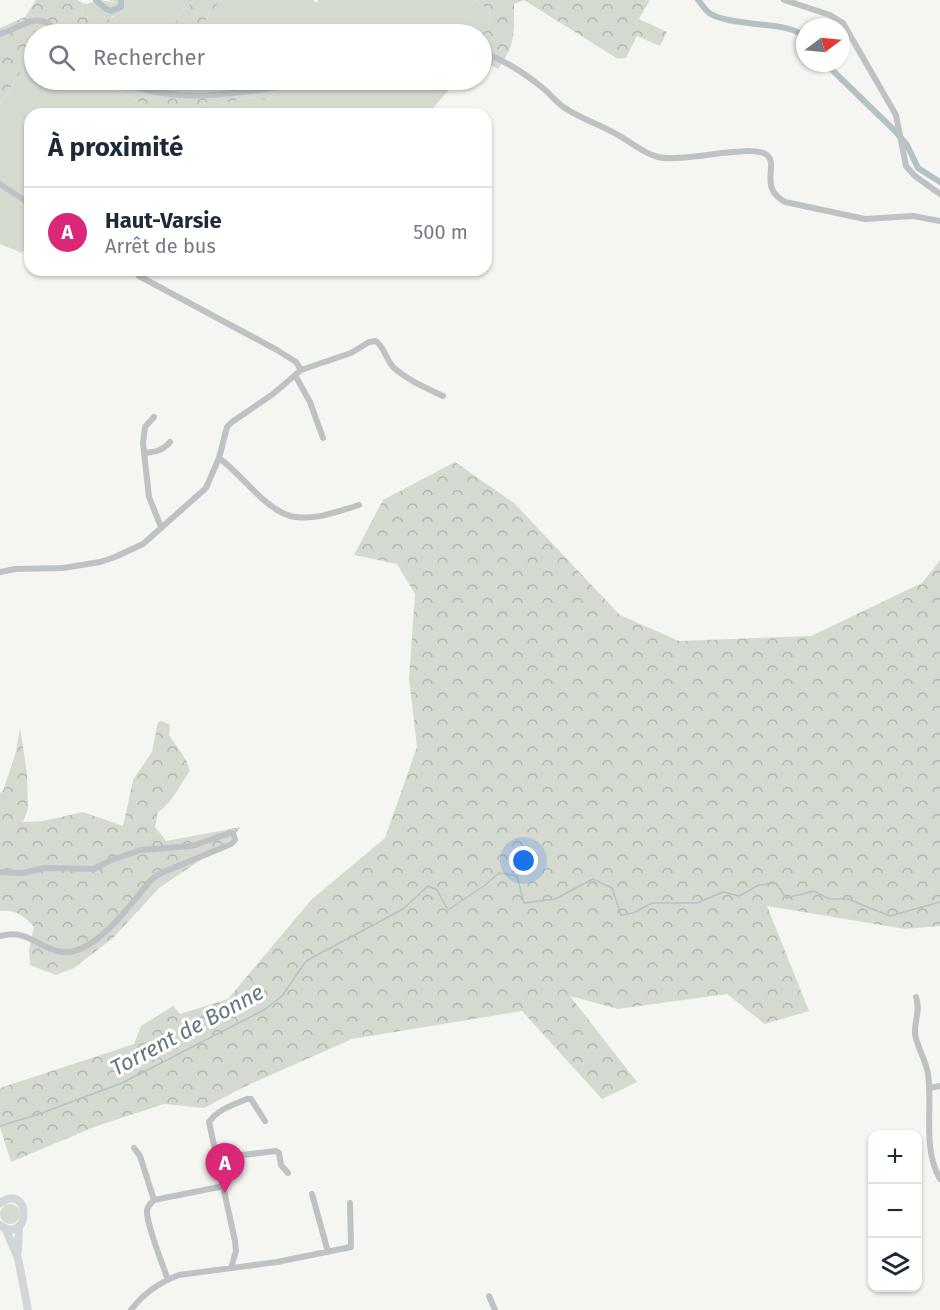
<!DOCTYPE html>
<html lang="fr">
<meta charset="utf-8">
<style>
body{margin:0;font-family:"Fira Sans",sans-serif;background:#f6f6f7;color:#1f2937}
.controls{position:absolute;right:18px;bottom:18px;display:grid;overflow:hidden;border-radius:12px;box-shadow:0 2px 4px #0004}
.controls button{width:54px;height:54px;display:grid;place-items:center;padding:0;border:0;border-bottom:2px solid #e0e1e3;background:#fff;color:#1f2937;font:30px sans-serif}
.compass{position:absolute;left:796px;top:18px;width:54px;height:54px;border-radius:50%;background:#fff;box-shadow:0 2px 4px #0004;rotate:74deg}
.you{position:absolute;left:524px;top:861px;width:21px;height:21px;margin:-15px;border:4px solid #fff;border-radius:50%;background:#1a73e8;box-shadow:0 0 0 9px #1a73e833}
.badge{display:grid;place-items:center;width:39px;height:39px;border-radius:50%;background:#db2777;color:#fff;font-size:20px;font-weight:700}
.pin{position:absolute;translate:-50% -50px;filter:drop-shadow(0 2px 3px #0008)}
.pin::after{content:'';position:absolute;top:32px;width:21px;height:18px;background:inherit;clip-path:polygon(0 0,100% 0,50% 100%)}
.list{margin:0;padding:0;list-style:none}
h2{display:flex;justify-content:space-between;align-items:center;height:78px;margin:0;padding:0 24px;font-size:26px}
h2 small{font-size:20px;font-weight:400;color:#747a83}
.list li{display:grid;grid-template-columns:39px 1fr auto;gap:18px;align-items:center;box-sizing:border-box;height:90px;padding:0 24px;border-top:2px solid #e0e1e3}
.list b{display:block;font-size:22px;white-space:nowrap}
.list p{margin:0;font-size:20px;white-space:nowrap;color:#747a83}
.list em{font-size:20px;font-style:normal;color:#747a83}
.icon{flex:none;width:33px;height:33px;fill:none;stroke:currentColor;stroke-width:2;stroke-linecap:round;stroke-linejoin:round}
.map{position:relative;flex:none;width:940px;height:1310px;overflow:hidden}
.search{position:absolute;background:#fff;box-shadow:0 2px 4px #0004;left:24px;top:24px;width:468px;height:66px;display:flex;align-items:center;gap:15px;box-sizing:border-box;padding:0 21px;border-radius:33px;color:#747a83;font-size:22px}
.panel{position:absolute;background:#fff;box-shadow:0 2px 4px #0004;left:24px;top:108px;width:468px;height:168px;border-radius:18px}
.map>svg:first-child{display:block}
</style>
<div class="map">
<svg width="940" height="1310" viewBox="0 0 940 1310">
<defs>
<pattern id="forest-crowns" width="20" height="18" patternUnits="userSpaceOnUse" patternTransform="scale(1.5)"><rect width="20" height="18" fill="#d5dad1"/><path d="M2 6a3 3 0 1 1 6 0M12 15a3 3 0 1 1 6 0" fill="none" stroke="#b1b6af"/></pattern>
</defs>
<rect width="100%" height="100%" fill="#f5f5f2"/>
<!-- green -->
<path fill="#d5dad1" d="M98,0L104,3V9L88,18L83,15L81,6L83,3L87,4Z
M108,0H195L179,14L171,34H124L109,24V19L114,17L118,3Z
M221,0H313L317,3L318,0H475L491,12L489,28L481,34H198L210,12Z
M34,51V80H100L160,114H30V240L22,253L0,244V104Z
M274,80H457L428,114H187L189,110L210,101L222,104L250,97L267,100L276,91Z
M0 1214a10 10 0 1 1 20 0a10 10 0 1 1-20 0Z"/>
<!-- forest -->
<path fill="url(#forest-crowns)" d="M36,0H77L83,3L81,6L83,15L88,18L103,9L104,3L100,0L118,3L120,12L109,19V24L124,34H34V51L0,104V28L25,17Z
M195,0H221L210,12L198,34H171L179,14Z
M475,0H650L639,19L667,32L660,46L637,36L626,58L618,59L524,0L514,4C514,33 516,44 498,69L482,61L481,34L489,28L491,12Z
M100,80H205L218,83L222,80H274L276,91L267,100L250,97L222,104L210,101L189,110L187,114H160Z
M455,462L514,503L620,615L679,641L811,636L922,583L940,560V926L905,929L767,906L809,1011L765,1024L727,994L618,1009L570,996L637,1082L602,1099L522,1011L352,1039L246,1086L204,1108L164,1104L94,1127L11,1162L0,1127V1088L134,1044L141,1026L173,1006L180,1014L228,999L311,900L385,838L417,747L409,678L415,594L397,564L354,555L383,500Z
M162,721L170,725L169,735L186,760L190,771C179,786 173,802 158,812L155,827L166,841L241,827L230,840L159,888L113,938L74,968L56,975L30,965L29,950L34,927C25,916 15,909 0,911V793L3,791L16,752L20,728L27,773L28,809L23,822L43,821L83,812L123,826L133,780L152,752L158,722Z"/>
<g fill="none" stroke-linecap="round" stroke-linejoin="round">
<!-- stream -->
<path stroke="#b5c2c5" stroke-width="1.5" d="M0,1126L39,1114L122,1083L264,1010L282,996L306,961L403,909L428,886L437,890L448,910L485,885L499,873L517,876L524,903L555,899L593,879L612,888L621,915L633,913L652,903H697L723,892L739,896L759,885L776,883L786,898L814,891L829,899H848L890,916L940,902"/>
<!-- canal -->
<path stroke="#b5c2c5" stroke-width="6" d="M96,0L106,9L111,11L121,7V0
M698,0C702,4 706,12 711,14C732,27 791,21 805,37
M825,63L895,131L907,145L918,168L940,182"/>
<!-- minor -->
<path stroke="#bec2c5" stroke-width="6" d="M784,0L830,15L843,23L896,115L906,166L915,176L940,194
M0,34C27,26 37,8 61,34
M482,52C504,60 526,74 544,89C551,95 557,103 565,108C581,119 601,125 618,135C631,142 643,153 658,157C682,163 752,143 767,155C779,165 758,187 785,202L865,219L913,216L940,221
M120,80C176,109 259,90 319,80
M0,184L30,204
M139,276L277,350L296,362L301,370
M295,375L310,402L323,438
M154,417L145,427L143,443L149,497L161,527
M144,453C155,452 162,451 170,442
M219,458C242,474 267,513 295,517C317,520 339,511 359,505
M0,572L15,569L63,568L100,562L115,557L143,544L206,488L219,458L227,427L232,422L273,394L301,370L351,353L369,342L376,341C385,348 386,360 394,368C409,381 426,388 443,396
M0,872L23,873L45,868L94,869L111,860L141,850L192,846L230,833H233L235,840L231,844L159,874L151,880C132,902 92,961 57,951C35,945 26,929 0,936
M916,997C921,1010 914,1021 915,1034C917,1047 926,1060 928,1074C933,1108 922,1148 940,1179
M929,1088L940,1086
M134,1148L140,1156L154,1200
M217,1158L276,1151L279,1153L281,1165L288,1173
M312,1194L328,1252
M231,1268L236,1251L235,1241L209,1122C218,1109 233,1105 247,1099H251L265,1121
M168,1280C163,1265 146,1224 147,1211C147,1206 151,1203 154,1200L224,1186
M489,1296L495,1310
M131,1310C143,1294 160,1282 179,1275L277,1262L351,1247L350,1203"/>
<!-- major -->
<path stroke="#d1d6d9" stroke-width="8" d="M0,1203C32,1181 31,1247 0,1225
M5,1228L18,1258L28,1310
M18,1251L19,1226"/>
</g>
<g text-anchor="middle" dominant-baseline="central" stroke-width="6" stroke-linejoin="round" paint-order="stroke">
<!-- water labels -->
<g font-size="22" font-style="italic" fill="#62787e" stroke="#fff">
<text transform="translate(187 1030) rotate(-28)">Torrent de Bonne</text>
</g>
</g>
</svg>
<div class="controls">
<button>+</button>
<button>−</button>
<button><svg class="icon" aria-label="layers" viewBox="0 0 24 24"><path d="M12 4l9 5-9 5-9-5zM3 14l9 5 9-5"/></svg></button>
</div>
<svg class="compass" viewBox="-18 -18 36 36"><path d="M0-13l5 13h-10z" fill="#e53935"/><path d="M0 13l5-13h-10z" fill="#747a83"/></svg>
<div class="you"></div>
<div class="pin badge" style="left:225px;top:1193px">A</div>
<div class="search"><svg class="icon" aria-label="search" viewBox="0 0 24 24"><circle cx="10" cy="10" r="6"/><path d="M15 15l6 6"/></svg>Rechercher</div>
<section class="panel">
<h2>À proximité<small></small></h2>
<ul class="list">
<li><span class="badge">A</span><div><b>Haut-Varsie</b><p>Arrêt de bus</p></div><em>500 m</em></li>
</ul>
</section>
</div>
